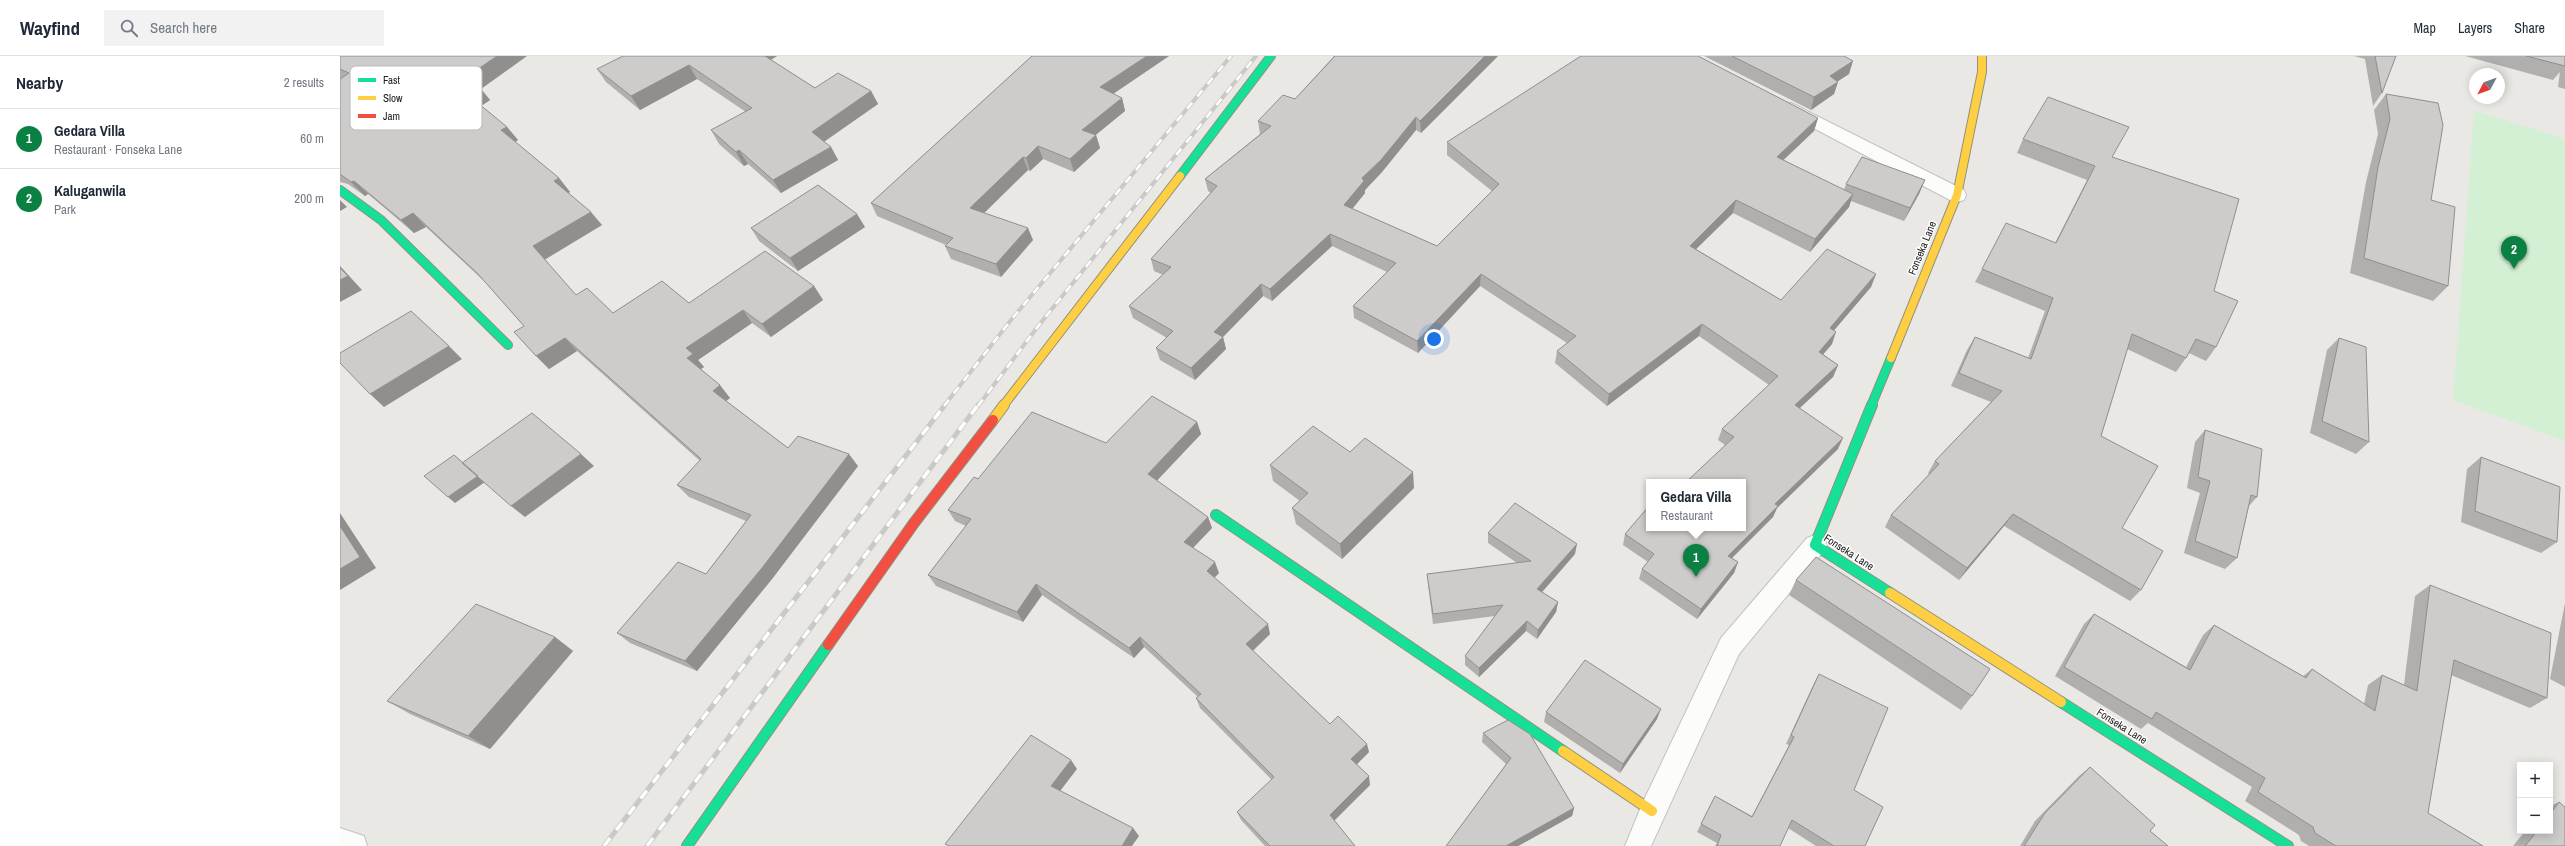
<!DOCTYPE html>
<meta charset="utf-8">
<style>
body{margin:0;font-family:"Archivo Narrow",sans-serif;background:#f2f2f3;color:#1f2937}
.controls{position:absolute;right:12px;bottom:12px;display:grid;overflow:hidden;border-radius:0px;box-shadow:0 2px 10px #0003}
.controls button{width:36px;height:36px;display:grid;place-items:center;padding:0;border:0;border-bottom:1px solid #e0e1e3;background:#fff;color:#1f2937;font:20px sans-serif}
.compass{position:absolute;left:2129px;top:12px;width:36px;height:36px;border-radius:50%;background:#fff;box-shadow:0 2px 10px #0003;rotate:229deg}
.you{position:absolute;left:1094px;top:283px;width:14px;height:14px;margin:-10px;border:3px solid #fff;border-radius:50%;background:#1a73e8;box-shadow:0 0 0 6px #1a73e833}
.badge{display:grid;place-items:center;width:26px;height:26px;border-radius:50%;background:#0b8043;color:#fff;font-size:13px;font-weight:700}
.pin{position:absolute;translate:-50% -33px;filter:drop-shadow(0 1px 2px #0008)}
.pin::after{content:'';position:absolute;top:21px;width:14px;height:12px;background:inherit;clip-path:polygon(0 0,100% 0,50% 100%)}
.popup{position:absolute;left:1306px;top:423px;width:100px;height:52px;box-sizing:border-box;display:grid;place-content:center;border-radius:0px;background:#fff;filter:drop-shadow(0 1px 3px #0005);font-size:13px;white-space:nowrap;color:#747a83}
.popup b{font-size:15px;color:#1f2937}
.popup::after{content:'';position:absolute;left:50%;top:100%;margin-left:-8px;border:8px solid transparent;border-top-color:#fff}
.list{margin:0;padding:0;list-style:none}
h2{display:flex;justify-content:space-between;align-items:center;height:52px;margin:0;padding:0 16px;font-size:17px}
h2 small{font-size:13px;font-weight:400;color:#747a83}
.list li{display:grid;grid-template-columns:26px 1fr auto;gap:12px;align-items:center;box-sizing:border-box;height:60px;padding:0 16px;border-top:1px solid #e0e1e3}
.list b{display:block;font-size:15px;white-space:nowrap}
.list p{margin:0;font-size:13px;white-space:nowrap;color:#747a83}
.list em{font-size:13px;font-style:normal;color:#747a83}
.icon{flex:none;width:22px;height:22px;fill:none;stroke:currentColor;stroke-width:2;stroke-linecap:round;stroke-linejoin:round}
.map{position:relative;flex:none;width:2225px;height:790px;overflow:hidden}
header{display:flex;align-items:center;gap:24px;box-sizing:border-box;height:56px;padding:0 20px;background:#fff;border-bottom:1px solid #e0e1e3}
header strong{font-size:19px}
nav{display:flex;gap:22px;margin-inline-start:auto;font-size:14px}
.search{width:280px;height:36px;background:#f2f2f3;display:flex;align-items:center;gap:10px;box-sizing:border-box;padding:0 14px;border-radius:0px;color:#747a83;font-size:15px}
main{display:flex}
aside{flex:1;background:#fff}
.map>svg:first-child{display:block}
</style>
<header>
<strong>Wayfind</strong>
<div class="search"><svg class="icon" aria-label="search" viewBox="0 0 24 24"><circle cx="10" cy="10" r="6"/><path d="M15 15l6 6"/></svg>Search here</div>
<nav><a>Map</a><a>Layers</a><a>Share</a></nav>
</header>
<main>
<aside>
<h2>Nearby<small>2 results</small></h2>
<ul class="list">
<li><span class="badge">1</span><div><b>Gedara Villa</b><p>Restaurant · Fonseka Lane</p></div><em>60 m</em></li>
<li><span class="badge">2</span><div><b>Kaluganwila</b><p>Park</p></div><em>200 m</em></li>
</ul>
</aside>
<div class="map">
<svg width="2225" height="790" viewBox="0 0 2225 790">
<rect width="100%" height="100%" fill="#eae8e5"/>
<!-- park -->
<path fill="#d3efd4" d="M2134,54L2225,83V385L2113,344Z"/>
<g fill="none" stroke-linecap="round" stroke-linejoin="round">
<!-- street casing -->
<g stroke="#c3c2c1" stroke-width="2">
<path id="street" d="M1451,47L1624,134L1626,139L1624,144L1617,146L1610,144L1445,57L1442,53L1445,49Z
M1475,479L1483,482L1487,489L1483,496L1399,598L1311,790H1285L1303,746L1381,582L1467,482Z
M0,772L24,780L27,790H0Z"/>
</g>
<!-- fast-far1 casing -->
<g stroke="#90927f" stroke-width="10">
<path id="fast-far1" d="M840,120L931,0
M0,134L41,164L168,289
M1531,350L1551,302"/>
</g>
<!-- fast casing -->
<g stroke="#90927f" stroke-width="12">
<path id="fast" d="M1532,349L1475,489L1550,537
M876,459L1223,695
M1721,646L1948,790
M347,790L488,589"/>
</g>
<!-- slow-far1 casing -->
<g stroke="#90927f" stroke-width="10">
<path id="slow-far1" d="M1551,302L1617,139L1642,16V0
M663,350L840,120"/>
</g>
<!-- slow casing -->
<g stroke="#90927f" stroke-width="12">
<path id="slow" d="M653,364L664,349
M1550,537L1721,646
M1223,695L1312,755"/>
</g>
<!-- jam casing -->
<g stroke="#90927f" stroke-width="12">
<path id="jam" d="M488,589L574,467L653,364"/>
</g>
<!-- street -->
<use href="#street" fill="#fcfcfb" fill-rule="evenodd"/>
<!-- fast-far1 -->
<use href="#fast-far1" stroke="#16e098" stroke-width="8"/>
<!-- fast -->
<use href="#fast" stroke="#16e098" stroke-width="10"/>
<!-- slow-far1 -->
<use href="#slow-far1" stroke="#ffcf43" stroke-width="8"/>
<!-- slow -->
<use href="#slow" stroke="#ffcf43" stroke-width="10"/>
<!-- jam -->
<use href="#jam" stroke="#f24e42" stroke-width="10"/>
<!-- rail-far1 casing -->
<g stroke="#c9c9c8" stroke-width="4">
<path id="rail-far1" d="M604,350L671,264L891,0
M638,350L699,269L916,0"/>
</g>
<!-- rail casing -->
<g stroke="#c9c9c8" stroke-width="5">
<path id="rail" d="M264,790L605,349
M307,790L638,349"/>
</g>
<!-- rail-far1 -->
<use href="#rail-far1" stroke="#fff" stroke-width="2.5" stroke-dasharray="8" stroke-linecap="butt"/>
<!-- rail -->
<use href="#rail" stroke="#fff" stroke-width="3.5" stroke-dasharray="10" stroke-linecap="butt"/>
</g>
<!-- wall -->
<path fill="#b1afae" d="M0,0L141,33L150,44L141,50L167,71L178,84L175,86L219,122L230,136L228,137L262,169L204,204L236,239L273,257L474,230L483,244L431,281L412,267L358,304L364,311L361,313L390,342L386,345L448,392L518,410L432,523L357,615L290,587L277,577L366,518L406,465L349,441L337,429L360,405L237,295L209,313L184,270L145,226L86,171L74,177L28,138L25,140L8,128L0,126V130V23H1H0Z
M283,0H437L431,4L475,32L531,35L538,48L484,86L491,91L498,104L441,137L408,108L404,110L379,88L371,74L406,56L357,23L300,54L266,26L257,13Z
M692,0H829L773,38L782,42L785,55L755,79H756L760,92L734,116L703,103L690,115L688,114L644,157L693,184L661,221L611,203L605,190L606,189L537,160L531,147Z
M994,0H1158L1081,77L1076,74L1042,116L1025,134V137L1012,153L1097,190L1152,135L1107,99V86L1478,62L1474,75L1443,104L1504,134L1506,128L1585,124L1579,138L1564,165L1511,145L1509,151L1470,196L1393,157L1356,193L1441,244L1536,218L1531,231L1493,275L1492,288L1483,298L1498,309L1493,321L1460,352L1498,393L1437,452L1433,461L1392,502L1398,506L1394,517L1357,563L1299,523L1302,513L1308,506L1283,489L1285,478L1309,472L1385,389L1378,384L1382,373L1429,329L1359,280L1267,350L1215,307L1217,295L1227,287L1140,230L1078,297L1014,262L1013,250L1047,216L992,190L932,245L923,240L883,281L886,293L855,324L820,304L816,292L827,282L793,262L789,250L823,219L814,215L811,203L871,137L868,135L865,123L920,78L918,65L955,43Z
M1364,0H1504L1509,18L1498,25L1494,38L1471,54Z
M2014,0H2056L2042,37L2033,50L2025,3Z
M2125,0H2225V33L2218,31L2220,16L2213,24Z
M2046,38L2091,144L2108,230L2093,245L2010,217L2026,126L2038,78L2034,54Z
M1683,83L1772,101L1874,235L1876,291L1866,305L1849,297L1846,302L1836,316L1787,293L1761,380L1782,472L1801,534L1790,545L1664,470L1619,524L1545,471L1551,459L1589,418L1588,417L1595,405L1651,346L1611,330L1627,294L1635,281L1688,302L1705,255L1635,226L1642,213L1715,187L1747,124L1677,97Z
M525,171L458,215L419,185L411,172Z
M1999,282L2029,386L2016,398L1970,377L1987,294Z
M857,366L861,378L816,424L868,461L872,472L853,492L879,517L874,522L930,578L913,595L990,668L1029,696L1017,708L1030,729L994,764L1015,790H925L901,764L897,756L932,724L860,652L856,642L858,641L804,591L794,602L702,539L683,566L596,530L588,519L626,470L615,465L608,454L638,423L766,387Z
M1865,374L1917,441L1909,450L1897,502L1885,513L1844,497L1860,437L1847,432L1855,386Z
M1010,396L1074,432L1002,503L956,468L952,452L960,445L933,425L930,409Z
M2141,401L2217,486L2201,497L2121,466L2127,413Z
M1148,477L1235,498L1202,536L1218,546L1216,556L1197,583L1186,575L1139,621L1125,609V600L1155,560L1093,568L1088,528L1087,518L1177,507L1148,487Z
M1456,524L1632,640L1621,654L1449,539Z
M2090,529L2207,642L2190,652L2111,619L2088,757L2143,790H1969L1961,785L1959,779L1905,745L1912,731L1808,667L1801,673L1715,620L1744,568L1754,558L1846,611L1863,579L1874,569L1963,620L1972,613L2024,648L2028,629L2042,619L2064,629L2075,540Z
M2225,547V631L2210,623Z
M215,581L233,595L150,693L70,658L47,645Z
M1479,618L1514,734L1525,790H1476L1448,772L1440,790H1375L1377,787L1357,776L1375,740L1412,760L1449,689L1446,688L1474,627Z
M1206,656L1317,663L1280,717L1204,666Z
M1143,677L1234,752L1232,760L1178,790H1106L1166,708L1142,686Z
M1750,711L1810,775L1828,790H1680L1695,765L1739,720Z
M2219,746L2225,790H2173L2185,775H2210V750Z"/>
<!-- shaded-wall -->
<path fill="#908f8d" d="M157,0H187L141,33L150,44L138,52L127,38L125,22Z
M420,0H437L424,8Z
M807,0H829L764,44L760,31Z
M1145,0H1158L1081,77L1080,65Z
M1513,5L1509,18L1486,33L1490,20Z
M349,9L357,23L300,54L291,40Z
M1498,26L1494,38L1471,54L1474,41Z
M531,35L538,48L479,89L472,76Z
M782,42L785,55L746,87L742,74Z
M1076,61V74L1042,116L1025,134V137L1005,162L1004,149L1022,122Z
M1478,62L1474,75L1433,114L1437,101Z
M167,71L178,84L172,88L161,74Z
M756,79L760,92L734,116L730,103Z
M698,90L703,103L690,115L686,102Z
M491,91L498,104L441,137L433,124Z
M399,94L408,108L404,110L396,96Z
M683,101L688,114L636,165L630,152Z
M219,122L230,136L225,139L214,125Z
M1585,124L1579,138L1564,165L1570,152Z
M14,125L28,138L25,140L11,126Z
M1513,138L1509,151L1470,196L1475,183Z
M0,144L7,151L0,155Z
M1396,144L1393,157L1347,202L1350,190Z
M251,156L262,169L204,204L193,190Z
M73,157L86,171L74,177L61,164Z
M517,158L525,171L458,215L450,202Z
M688,172L693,184L661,221L656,208Z
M990,178L992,190L932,245L930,233Z
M0,210L22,234L0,246Z
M1141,218L1140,230L1078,297L1077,285Z
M1536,218L1531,231L1485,285L1490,272Z
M921,228L923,240L883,281L886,293L855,324L851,312L874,276Z
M474,230L483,244L431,281L422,268Z
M403,254L412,267L358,304L364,311L358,315L347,302L346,292Z
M1362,268L1359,280L1267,350L1269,338Z
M1496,276L1492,288L1475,308L1479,296Z
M225,282L237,295L209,313L196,300Z
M109,290L122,303L44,351L30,338Z
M1498,309L1493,321L1451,360L1455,349Z
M380,329L390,342L383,347L373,335Z
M857,366L861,378L812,430L808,418Z
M1503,382L1498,393L1437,452L1433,461L1384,510L1388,500L1435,448Z
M241,398L254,410L185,461L171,450Z
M509,398L518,410L432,523L357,615L345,605Z
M114,399L145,426L115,447L108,441Z
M1073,416L1074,432L1002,503L1000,488Z
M0,457L36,512L0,534Z
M1673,458L1664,470L1619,524L1627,512Z
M868,461L872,472L848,497L844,486Z
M1237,488L1235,498L1196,543L1197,533Z
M875,506L879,517L870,526L867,515Z
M1398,506L1394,517L1357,563L1361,553Z
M696,528L702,539L683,566L677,556Z
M1218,546L1216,556L1197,583L1198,574Z
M1187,565L1186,575L1139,621V612Z
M928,568L930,578L909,598L906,588Z
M215,581L233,595L150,693L128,680Z
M800,581L804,591L794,602L789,592Z
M1321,653L1317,663L1280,717L1283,708Z
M1027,688L1029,696L1013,712L1011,703Z
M731,704L737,713L717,739L711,730Z
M1029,720L1030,729L992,767L990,759Z
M1234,752L1232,760L1178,790H1166Z
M793,772L799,780L792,790H782Z"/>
<!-- building -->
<path fill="#ceccca" stroke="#908f8d" d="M0,0H157L125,22L139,30L127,38L167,71L161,74L219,122L214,125L251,156L193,190L236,239L247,232L273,257L322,225L349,247L425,195L474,230L422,268L403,254L346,292L353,298L347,302L380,329L373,335L448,392L458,380L509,398L422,512L345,605L277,577L338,506L366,518L411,459L337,429L361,403L225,282L196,300L174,276L184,270L138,218L73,157L61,164L14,125L11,126L0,118V23L9,17L0,13Z
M283,0H425L475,32L498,17L531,35L472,76L491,91L433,124L399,94L396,96L371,74L412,52L349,9L291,40L257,13Z
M692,0H807L760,31L782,42L742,74L756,79L730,103L698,90L686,102L683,101L630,152L688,172L656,208L605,190L613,182L531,147Z
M995,0H1145L1080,65L1076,61L1041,104L1022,122L1024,125L1004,149L1097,190L1159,128L1107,86L1241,0H1358L1478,62L1437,101L1513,138L1475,183L1396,144L1350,190L1441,244L1487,193L1536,218L1490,272L1496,276L1479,296L1498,309L1455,349L1503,382L1435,448L1438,450L1388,500L1398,506L1361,553L1302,513L1314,498L1285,478L1309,450V472H1403V426H1346L1394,381L1382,373L1438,320L1362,268L1269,338L1217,295L1236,280L1141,218L1077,285L1013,250L1056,207L990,178L930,233L921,228L874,276L883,281L851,312L816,292L833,275L789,250L831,211L811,203L877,130L865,123L931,70L918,65L943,39L955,43Z
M1392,0H1504L1513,5L1490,20L1498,26L1474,41Z
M2035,0H2056L2042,37Z
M2186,0H2225V10Z
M2046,38L2098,47L2103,69L2091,144L2115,151L2108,230L2024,202L2038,111L2050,63Z
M1708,41L1789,71L1772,101L1899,143L1874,235L1898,245L1876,291L1856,283L1846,302L1792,278L1761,380L1818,410L1782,472L1823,495L1801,534L1673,458L1627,512L1551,459L1599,408L1595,405L1662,335L1619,317L1635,281L1691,303L1713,242L1642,213L1666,167L1716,187L1755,110L1683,83Z
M1522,101L1585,124L1570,152L1506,128Z
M478,129L517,158L450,202L411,172Z
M0,212L8,220L0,224Z
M71,255L109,290L30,338L0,307V297Z
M1999,282L2026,291L2029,386L1982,365Z
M812,340L857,366L808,418L868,461L844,486L875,506L867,515L928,568L906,588L990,668L998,660L1027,688L1011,703L1029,720L990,759L1015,790H930L897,756L934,721L856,642L861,638L800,581L789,592L696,528L677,556L588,519L631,463L608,454L634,421L638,423L692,356L766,387Z
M192,357L241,398L171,450L122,407Z
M973,370L1010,396L1025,382L1073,416L1000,488L952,452L968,437L930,409Z
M1865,374L1922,393L1917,441L1911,439L1897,502L1855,485L1870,425L1858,421Z
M114,399L138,420L108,441L84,420Z
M2141,401L2220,431L2217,486L2135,455Z
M1175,447L1237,488L1197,533L1218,546L1198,574L1187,565L1139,612L1125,600L1163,549L1093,558L1087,518L1191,505L1148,477Z
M0,470L20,501L0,513Z
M1476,501L1650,613L1632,640L1456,524Z
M2090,529L2211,577L2207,642L2114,604L2088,757L2143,790H1996L1975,777L1973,771L1918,736L1925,722L1816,656L1812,663L1724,611L1754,558L1850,614L1874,569L1966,622L1972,613L2035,655L2042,619L2077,635Z
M136,548L215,581L128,680L47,645Z
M1245,604L1321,653L1283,708L1206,656Z
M1479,618L1548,652L1514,734L1543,751L1525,790H1494L1452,764L1440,790H1377L1381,779L1361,768L1375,740L1412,761L1454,681L1451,679Z
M1168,664L1190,678L1234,752L1166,790H1106L1171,702L1143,677Z
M691,679L731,704L711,730L793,772L782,790H609L605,788Z
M1750,711L1815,769L1810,775L1828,790H1684L1705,757Z
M2219,746L2225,751V790H2185L2197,775H2210V758Z"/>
<g text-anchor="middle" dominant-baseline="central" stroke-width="3" stroke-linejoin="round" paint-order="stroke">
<!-- street labels -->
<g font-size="11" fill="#1c1c1c" stroke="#fff">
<text transform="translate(1582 192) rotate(-68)">Fonseka Lane</text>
<text transform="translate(1509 496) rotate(33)">Fonseka Lane</text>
<text transform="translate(1782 670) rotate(32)">Fonseka Lane</text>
</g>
</g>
<!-- legend -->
<rect x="10" y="10" width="132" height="64" rx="6" fill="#fff" stroke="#bbb" stroke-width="1"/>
<rect x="18" y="22" width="18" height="4" fill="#16e098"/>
<rect x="18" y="40" width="18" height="4" fill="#ffcf43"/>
<rect x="18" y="58" width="18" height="4" fill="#f24e42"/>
<g font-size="11" fill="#1c1c1c">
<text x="43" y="28">Fast</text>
<text x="43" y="46">Slow</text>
<text x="43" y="64">Jam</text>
</g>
</svg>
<div class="controls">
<button>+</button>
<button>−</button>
</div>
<svg class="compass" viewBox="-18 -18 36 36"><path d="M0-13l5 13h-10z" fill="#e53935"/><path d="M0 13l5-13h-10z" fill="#747a83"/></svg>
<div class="you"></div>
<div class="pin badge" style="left:1356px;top:521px">1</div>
<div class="popup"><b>Gedara Villa</b>Restaurant</div>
<div class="pin badge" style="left:2174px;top:213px">2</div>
</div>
</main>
